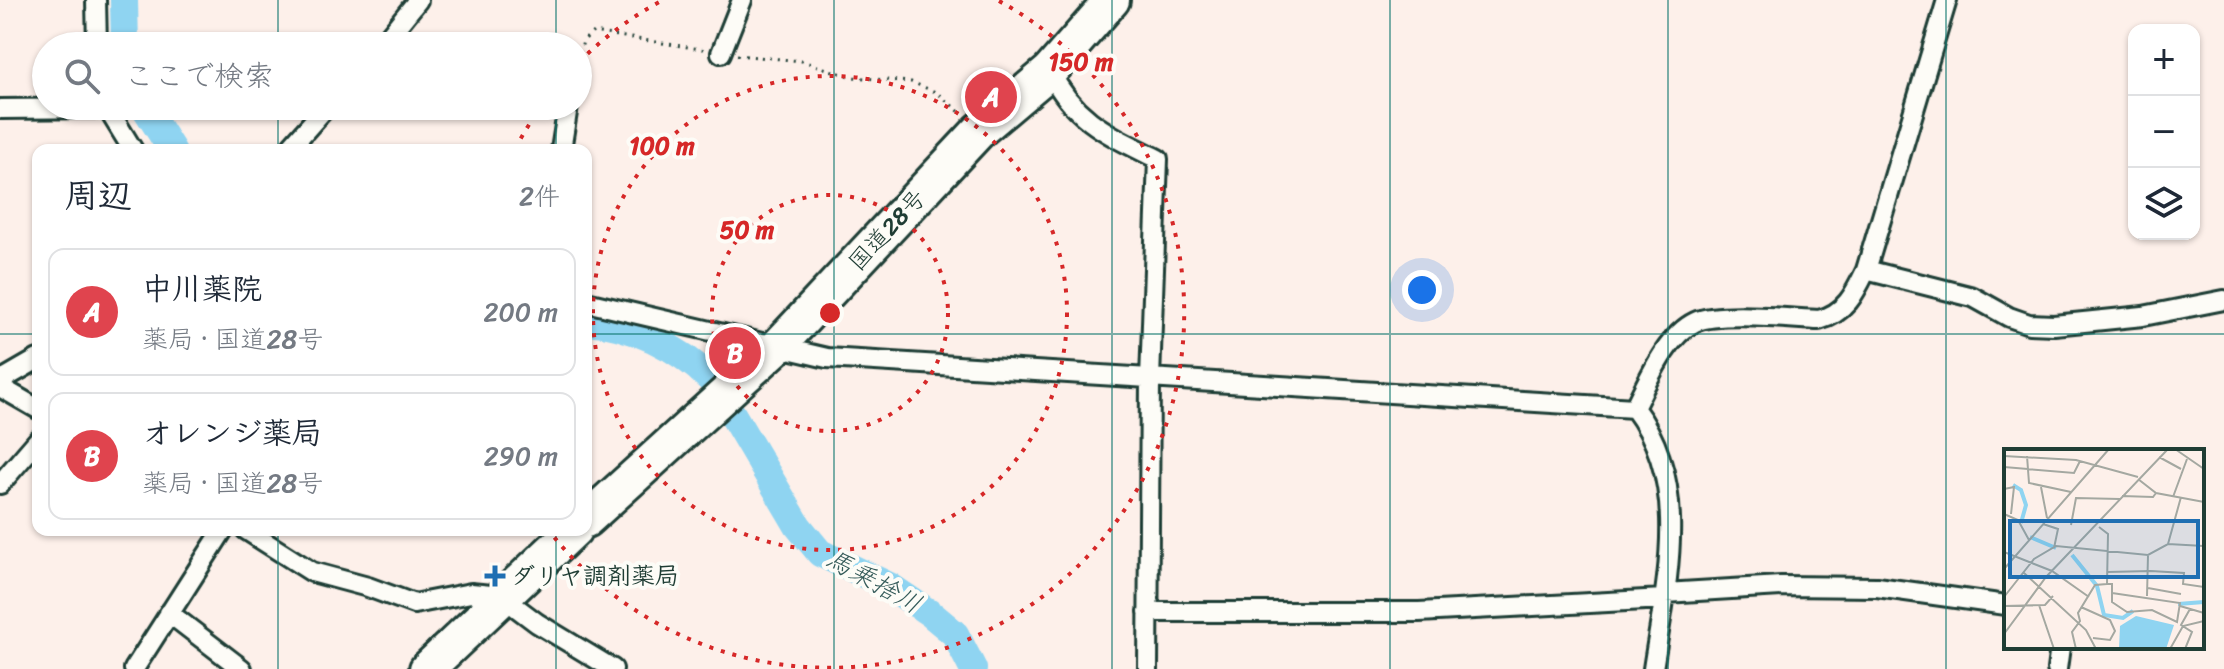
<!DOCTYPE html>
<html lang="ja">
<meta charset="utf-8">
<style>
body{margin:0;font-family:Sriracha,"Klee One",sans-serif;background:#f2f2f3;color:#1f2937}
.controls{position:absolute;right:24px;top:24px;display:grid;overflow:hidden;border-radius:16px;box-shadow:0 2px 6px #0004}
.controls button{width:72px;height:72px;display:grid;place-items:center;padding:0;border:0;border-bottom:2px solid #e0e1e3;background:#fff;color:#1f2937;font:40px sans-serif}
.you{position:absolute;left:1422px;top:290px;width:28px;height:28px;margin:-20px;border:6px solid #fff;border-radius:50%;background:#1a73e8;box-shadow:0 0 0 12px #1a73e833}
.badge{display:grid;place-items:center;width:52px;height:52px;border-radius:50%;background:#0b8043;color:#fff;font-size:26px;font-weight:700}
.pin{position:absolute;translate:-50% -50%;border:4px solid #fff;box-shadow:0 2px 8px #0006}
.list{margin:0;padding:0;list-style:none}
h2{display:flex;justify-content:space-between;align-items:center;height:104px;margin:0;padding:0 32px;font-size:34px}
h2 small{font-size:26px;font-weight:400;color:#747a83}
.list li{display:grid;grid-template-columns:52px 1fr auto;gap:24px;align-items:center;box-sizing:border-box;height:128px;margin:0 16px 16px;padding:0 16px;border:2px solid #e0e1e3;border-radius:16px}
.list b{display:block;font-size:30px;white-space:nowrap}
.list p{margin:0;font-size:26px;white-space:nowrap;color:#747a83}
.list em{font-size:26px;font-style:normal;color:#747a83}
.icon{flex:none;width:44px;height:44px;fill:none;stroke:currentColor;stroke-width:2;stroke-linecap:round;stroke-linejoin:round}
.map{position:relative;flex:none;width:2224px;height:669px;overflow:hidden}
.search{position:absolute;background:#fff;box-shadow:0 2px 6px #0004;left:32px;top:32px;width:560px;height:88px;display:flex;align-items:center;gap:20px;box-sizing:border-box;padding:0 28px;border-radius:44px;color:#747a83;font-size:30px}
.panel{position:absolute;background:#fff;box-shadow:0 2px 6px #0004;left:32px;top:144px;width:560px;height:392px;border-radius:16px}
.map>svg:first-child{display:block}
</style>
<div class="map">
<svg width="2224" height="669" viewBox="0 0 2224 669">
<rect width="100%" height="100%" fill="#fdf0ea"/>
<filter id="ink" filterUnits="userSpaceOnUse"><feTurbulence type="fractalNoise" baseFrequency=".0125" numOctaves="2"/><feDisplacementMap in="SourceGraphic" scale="16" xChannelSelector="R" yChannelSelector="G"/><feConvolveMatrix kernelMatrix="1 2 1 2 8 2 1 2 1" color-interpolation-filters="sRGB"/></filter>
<g filter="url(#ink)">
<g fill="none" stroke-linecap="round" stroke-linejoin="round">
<!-- river -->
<path stroke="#8fd4f1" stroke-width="28" d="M124,0L125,46
M144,106L172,150
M586,321C631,324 679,347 710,379
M728,407L798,526L820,553L891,587L931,614L955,634L973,669"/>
<!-- street casing -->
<g stroke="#1f3d34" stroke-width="24">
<path id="street" d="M96,0L97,46
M391,34L413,46
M381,46L418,0
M721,53L742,0
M1050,71C1074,121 1110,135 1158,159L1150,379L1148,669
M106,106L133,150
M0,109L106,108
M288,150L327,106
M561,150L568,106
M1866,270L1973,297L2009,317L2029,324L2054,325L2143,316L2224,300
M586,302L827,358L1634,408
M0,381L38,359
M0,387L38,409
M1634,408C1648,381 1666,336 1695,322C1718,311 1791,319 1819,320C1846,313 1855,293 1866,270L1947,0
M1634,408C1692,484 1666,583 1653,669
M0,484L38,440
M246,530L312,572L368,587L414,604L471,593L501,596L537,623L613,669
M1665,593L1781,586L1877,587L2006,605
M1148,612H1419L1664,599
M169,613L242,669
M134,669L223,530
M2057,669L2060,647"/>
</g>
<!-- highway casing -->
<g stroke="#1f3d34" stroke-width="40">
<path id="highway" d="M586,520L777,347L980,130L1050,71L1112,0
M427,669L574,530"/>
</g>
<!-- path -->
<path stroke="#1f3d34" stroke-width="3" stroke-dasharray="2 6" stroke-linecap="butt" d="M737,55L802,61L852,77L911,82L936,92L961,113
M578,61L583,41L593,32L706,50"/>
<!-- street -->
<use href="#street" stroke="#fdfcf7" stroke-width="18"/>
<!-- highway -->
<use href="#highway" stroke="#fdfcf7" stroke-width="34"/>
</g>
</g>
<!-- grid -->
<path fill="none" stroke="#0f766e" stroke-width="2" stroke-opacity="0.55" d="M278,0V46M556,0V46M834,0V669M1112,0V669M1390,0V669M1668,0V669M1946,0V669M278,106V150M556,106V150M0,334H38M586,334H2224M278,530V669M556,530V669"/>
<!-- distance rings -->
<g fill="none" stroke="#d62828" stroke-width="4" stroke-dasharray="4 8">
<circle cx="830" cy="313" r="118"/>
<circle cx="830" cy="313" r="237"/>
<path d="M515 149A355 355 0 0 1 541 107M579 62A355 355 0 0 1 661 1M999 1A355 355 0 1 1 550 532"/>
</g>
<!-- markers -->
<path fill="#1f6fb2" stroke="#fdfcf7" stroke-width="3" d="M491 564h8v8h8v8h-8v8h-8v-8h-8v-8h8z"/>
<g text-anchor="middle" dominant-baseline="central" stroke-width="8" stroke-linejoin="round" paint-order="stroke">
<!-- street labels -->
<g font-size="24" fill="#1f3d34" stroke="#fdfcf7">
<text transform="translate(887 230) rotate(-47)">国道28号</text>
</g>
<!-- poi labels -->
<g font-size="24" font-weight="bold" fill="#1f3d34" stroke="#fdfcf7" text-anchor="start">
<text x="511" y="576">ダリヤ調剤薬局</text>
</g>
<!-- water labels -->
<g font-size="26" font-style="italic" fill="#355b5a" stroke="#fdfcf7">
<text transform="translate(874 581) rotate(29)">馬乗捨川</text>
</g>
</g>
<!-- overview -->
<g transform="translate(2004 449)">
<rect width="200" height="200" fill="#fdf0ea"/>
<path d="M132,167L170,176L162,200H115L116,177Z" fill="#8fd4f1"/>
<path fill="none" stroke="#8fd4f1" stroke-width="4" d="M9,36L17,41L22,56L17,74M26,88L52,99M68,106L93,137L100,166L119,169L129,162M174,155L200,153"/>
<path fill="none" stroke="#a4a8a1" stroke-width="2" d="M171,0L200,20M0,7L72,11L134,28M23,7L25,34L67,43M155,8L177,20M0,18L70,24L76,12M134,30L152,44L200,53M37,38L43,69M0,40L10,38L7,65M118,47L149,48L152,44M169,48L183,10M0,65L14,71L25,91M39,75L54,80L50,99M67,76L72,49L116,50M95,78L104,85L103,135H108V153L123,163L148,161L173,173L176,154L108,144M164,95L177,48M0,103L48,122L85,148M0,120L105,0M147,122L180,124L179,135L200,138M103,123L147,122M20,124L82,181L92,200M144,139L177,145M143,147L144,106M0,148L30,110L52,97L144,106L164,95L200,97M35,156L50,200M0,157L41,156L49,147M176,157L200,164M77,158L106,171L111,182L106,191L89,189M0,185L42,128L164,0M72,200L68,183L76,172L74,164L91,136L103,135M166,200L179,177L200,172M181,200L188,183L177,176L186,160"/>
<path fill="#1f6fb2" fill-opacity="0.15" stroke="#1f6fb2" stroke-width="4" d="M6,72H194V128H6Z"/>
<rect width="200" height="200" fill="none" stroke="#1f3d34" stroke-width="4"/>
</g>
<circle cx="830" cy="313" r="12" fill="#d62828" stroke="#fdfcf7" stroke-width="4"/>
<g font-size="24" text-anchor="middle" font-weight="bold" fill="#d62828" stroke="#fdfcf7" stroke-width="8" stroke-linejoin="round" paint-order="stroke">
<text x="1081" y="70">150 m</text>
<text x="662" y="154">100 m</text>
<text x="747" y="238">50 m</text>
</g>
</svg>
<div class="controls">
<button>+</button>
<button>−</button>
<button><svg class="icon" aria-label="layers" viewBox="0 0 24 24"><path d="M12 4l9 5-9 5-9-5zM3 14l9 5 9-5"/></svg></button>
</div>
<div class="you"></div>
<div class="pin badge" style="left:991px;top:97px;background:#e0444e">A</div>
<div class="pin badge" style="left:735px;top:353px;background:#e0444e">B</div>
<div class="search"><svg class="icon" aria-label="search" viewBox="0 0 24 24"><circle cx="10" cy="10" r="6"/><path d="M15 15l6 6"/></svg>ここで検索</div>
<section class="panel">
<h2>周辺<small>2件</small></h2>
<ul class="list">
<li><span class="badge" style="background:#e0444e">A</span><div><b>中川薬院</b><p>薬局 · 国道28号</p></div><em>200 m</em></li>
<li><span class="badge" style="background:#e0444e">B</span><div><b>オレンジ薬局</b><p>薬局 · 国道28号</p></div><em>290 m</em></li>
</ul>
</section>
</div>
